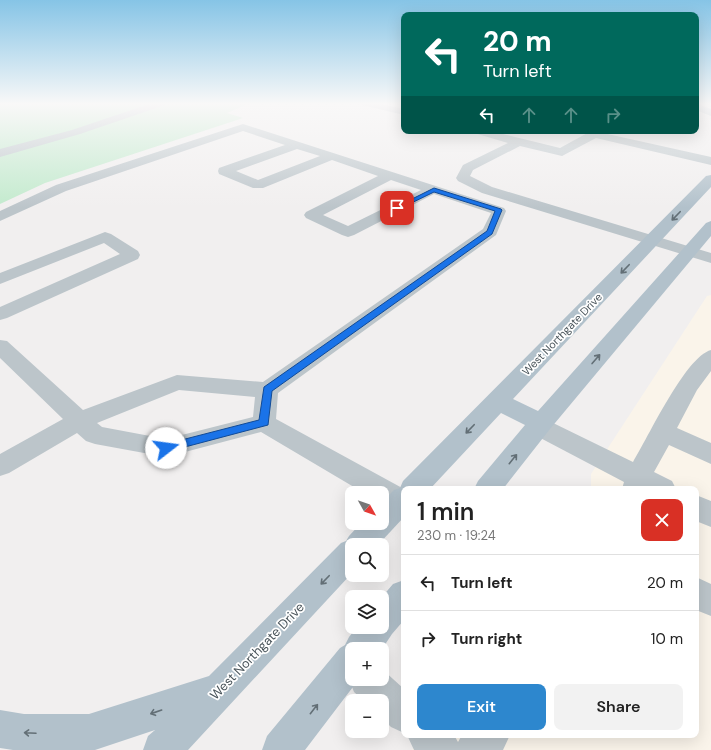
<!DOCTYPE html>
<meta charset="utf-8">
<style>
:root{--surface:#fff;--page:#f2f2f2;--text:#222;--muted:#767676;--line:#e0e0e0;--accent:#2d87ce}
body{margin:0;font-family:"DM Sans",sans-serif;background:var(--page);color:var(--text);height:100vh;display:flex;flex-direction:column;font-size:15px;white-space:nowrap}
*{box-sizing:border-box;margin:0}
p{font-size:13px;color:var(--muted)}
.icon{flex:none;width:22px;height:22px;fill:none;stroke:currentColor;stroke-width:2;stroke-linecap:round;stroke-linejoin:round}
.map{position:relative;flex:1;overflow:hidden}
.details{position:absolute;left:401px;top:486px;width:298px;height:252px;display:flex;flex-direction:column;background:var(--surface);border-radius:8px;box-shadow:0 4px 16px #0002}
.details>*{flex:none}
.banner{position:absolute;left:401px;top:12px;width:298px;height:122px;border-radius:8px;box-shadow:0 4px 16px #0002;background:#00695c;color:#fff;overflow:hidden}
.needle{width:26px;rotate:130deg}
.buttons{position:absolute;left:345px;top:486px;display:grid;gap:8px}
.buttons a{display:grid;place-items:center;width:44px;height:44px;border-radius:8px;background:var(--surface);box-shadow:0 4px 16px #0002;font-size:20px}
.pin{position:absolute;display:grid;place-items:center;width:34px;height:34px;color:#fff;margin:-17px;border-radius:8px;box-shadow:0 2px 6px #0006}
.me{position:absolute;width:44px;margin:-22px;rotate:75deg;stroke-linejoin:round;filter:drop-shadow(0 0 3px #0008)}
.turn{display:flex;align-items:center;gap:14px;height:84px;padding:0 16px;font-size:18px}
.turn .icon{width:52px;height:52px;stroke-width:2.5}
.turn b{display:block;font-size:28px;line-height:34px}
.lanes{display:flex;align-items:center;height:38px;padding:0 16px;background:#0003;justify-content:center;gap:20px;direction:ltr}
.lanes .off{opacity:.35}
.round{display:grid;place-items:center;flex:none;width:42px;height:42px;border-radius:8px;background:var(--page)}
.summary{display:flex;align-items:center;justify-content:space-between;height:68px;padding:0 16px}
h1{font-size:24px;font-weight:600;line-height:30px}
.button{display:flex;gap:8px;margin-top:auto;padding:8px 16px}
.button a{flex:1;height:46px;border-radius:8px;background:var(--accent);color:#fff;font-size:16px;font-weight:600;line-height:46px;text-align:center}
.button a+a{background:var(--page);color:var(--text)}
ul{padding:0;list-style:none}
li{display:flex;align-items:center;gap:12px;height:56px;padding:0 16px;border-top:1px solid var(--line)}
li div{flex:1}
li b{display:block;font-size:15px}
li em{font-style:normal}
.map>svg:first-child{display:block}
</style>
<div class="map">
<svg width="711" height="750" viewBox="0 0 711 750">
<rect width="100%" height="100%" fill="#f1efef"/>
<path fill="#faf4ea" d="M 711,295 L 711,750 L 412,750 L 423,735 L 696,735 L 696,489 L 591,489 L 591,474 L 707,296 Z"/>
<path fill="#c2eacd" d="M 0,103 L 250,103 L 227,113 L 243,118 L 45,183 L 0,204 Z"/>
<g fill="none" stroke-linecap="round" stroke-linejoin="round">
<g fill="#bcc5ca" fill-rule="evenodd">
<path d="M 152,103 L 166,103 L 165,105 L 80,134 L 0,157 L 0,149 L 72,130 Z"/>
<path d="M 361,103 L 378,103 L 404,109 L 404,115 L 362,105 Z"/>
<path d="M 243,124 L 504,208 L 506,211 L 496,235 L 278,393 L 276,419 L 404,489 L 404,511 C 397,513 388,507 382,504 L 382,493 L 364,493 L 261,432 L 166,457 L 95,444 L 86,441 L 77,433 L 9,473 L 0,476 L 0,454 L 63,419 L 0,358 L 0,340 L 7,341 L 83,410 L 177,375 L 263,382 L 483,229 L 491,213 L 434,194 L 354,235 L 348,237 L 342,235 L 306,218 L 304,215 L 306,212 L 378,176 L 332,160 L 263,188 L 253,188 L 219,174 L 218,171 L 219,168 L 285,145 L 243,131 L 66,191 L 0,221 L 0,211 L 56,185 ZM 297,149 L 320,156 L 258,180 L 236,171 ZM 391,180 L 421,190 L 348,226 L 323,215 ZM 179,390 L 255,397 L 253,417 L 166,439 L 102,427 L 97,423 Z"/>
<path d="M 472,131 L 491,131 L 560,148 L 591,131 L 604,131 L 603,133 L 711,157 L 711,165 L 596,138 L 562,156 L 520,146 L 473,170 L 470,176 L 492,187 L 711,253 L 711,263 L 482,193 L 458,181 L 456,178 L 463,165 L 508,143 L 474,133 Z"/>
<path d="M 105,232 L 111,234 L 138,251 L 140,255 L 138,259 L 7,318 L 0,320 L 0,307 L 120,254 L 104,243 L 0,284 L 0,273 Z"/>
<path d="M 711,350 L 711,371 L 697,390 L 677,428 L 711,443 L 711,464 L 669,445 L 654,472 L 672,481 L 676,489 L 622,489 L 624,482 L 529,432 L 526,426 L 529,420 L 538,417 L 547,420 L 633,462 C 648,438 685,357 711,350 Z"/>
<path d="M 696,495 L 711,501 L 711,527 L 696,521 Z"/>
<path d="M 696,577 L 711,584 L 711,616 L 696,610 Z"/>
<path d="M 382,669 L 404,689 L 404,733 L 391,727 L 382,718 L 382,701 L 364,701 L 354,692 L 349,679 L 352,672 L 352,679 L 382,679 Z"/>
<path d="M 407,735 L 454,735 L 458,742 L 462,735 L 510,735 L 503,750 L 414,750 Z"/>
</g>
<g fill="#b2c1cb" fill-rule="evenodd">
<path d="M 696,103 L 711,109 L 711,116 L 696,110 Z"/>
<path d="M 711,175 L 711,187 L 513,399 L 538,411 L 706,223 L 711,221 L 711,236 L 550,429 L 503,489 L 474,489 L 478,481 L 525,425 L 501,413 L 430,489 L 404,489 L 404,517 L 378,545 L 352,545 L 352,573 L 188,750 L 143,750 L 148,736 L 155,730 L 95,750 L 13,750 L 0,748 L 0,710 L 24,714 L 89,714 L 209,676 L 341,543 L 346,541 L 349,536 L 361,523 L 382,523 L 382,502 L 394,490 L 400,488 L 403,481 L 706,176 Z"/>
<path d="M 404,580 L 404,620 L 392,634 L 382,649 L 352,649 L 352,679 L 359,679 L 305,750 L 262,750 L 267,736 L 340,648 L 345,645 L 349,637 L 357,627 L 382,627 L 382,597 L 393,584 Z"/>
</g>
</g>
<defs><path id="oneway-shaft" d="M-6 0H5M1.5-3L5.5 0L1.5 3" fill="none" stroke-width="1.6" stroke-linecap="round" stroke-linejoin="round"/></defs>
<g stroke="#636f76">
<use href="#oneway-shaft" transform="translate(676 216) rotate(134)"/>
<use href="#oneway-shaft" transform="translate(625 269) rotate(134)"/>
<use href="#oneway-shaft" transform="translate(596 359) rotate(-49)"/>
<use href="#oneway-shaft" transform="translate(470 429) rotate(134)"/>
<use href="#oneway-shaft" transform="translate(513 459) rotate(-51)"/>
<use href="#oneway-shaft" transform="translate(325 580) rotate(134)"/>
<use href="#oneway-shaft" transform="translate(314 709) rotate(-52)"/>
<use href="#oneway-shaft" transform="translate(156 712) rotate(161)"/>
<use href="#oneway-shaft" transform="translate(30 733) rotate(-177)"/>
</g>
<linearGradient id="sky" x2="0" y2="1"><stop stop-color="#86c4e6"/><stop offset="0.5" stop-color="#f9f8f8"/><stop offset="1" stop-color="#f9f8f8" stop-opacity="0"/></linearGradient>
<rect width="711" height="208" fill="url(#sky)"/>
<path fill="#1a73e8" stroke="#114b97" d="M 434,188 L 501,209 L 502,210 L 492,234 L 272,391 L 268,425 L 166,452 L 162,451 L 160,448 L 162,445 L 259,420 L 264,387 L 487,231 L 495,211 L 434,192 L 399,209 L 394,208 Z"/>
<g text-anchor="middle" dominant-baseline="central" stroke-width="3.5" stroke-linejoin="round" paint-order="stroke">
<g font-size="11" fill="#49545a" stroke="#fff">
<text transform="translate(562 334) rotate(-46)">West Northgate Drive</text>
</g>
<g font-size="13" fill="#49545a" stroke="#fff">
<text transform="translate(257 651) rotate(-46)">West Northgate Drive</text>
</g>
</g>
</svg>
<div class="buttons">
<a><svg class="needle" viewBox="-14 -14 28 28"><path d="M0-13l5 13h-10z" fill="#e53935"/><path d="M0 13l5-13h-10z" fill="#767676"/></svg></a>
<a><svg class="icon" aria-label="search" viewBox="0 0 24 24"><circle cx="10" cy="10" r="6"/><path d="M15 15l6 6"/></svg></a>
<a><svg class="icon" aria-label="layers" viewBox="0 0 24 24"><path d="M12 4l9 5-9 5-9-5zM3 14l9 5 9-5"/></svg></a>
<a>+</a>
<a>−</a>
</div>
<div class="pin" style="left:397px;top:208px;background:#d93025"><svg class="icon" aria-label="arrive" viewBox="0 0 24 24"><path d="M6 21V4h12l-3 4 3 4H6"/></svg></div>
<svg class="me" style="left:166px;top:448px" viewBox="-20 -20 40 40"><circle r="19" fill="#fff"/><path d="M0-13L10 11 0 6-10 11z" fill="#1a73e8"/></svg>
<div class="banner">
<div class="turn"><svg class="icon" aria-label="left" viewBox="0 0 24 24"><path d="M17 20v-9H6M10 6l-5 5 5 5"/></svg><div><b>20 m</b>Turn left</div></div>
<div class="lanes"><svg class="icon" aria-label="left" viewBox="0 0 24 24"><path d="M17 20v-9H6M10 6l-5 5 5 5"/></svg><svg class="icon off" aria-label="ahead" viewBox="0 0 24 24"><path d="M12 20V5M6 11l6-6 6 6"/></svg><svg class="icon off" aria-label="ahead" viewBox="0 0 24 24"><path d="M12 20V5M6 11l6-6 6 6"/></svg><svg class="icon off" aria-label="right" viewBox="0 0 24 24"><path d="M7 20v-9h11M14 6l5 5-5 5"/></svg></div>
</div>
<section class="details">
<div class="summary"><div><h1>1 min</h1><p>230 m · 19:24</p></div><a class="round" style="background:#d93025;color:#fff"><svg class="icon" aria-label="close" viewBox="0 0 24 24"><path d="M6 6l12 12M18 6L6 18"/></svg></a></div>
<ul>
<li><svg class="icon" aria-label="left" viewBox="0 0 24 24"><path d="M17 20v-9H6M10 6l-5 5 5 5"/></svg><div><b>Turn left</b></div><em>20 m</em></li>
<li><svg class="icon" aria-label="right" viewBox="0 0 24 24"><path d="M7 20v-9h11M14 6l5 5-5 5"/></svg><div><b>Turn right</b></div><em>10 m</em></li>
</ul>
<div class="button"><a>Exit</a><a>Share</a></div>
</section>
</div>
